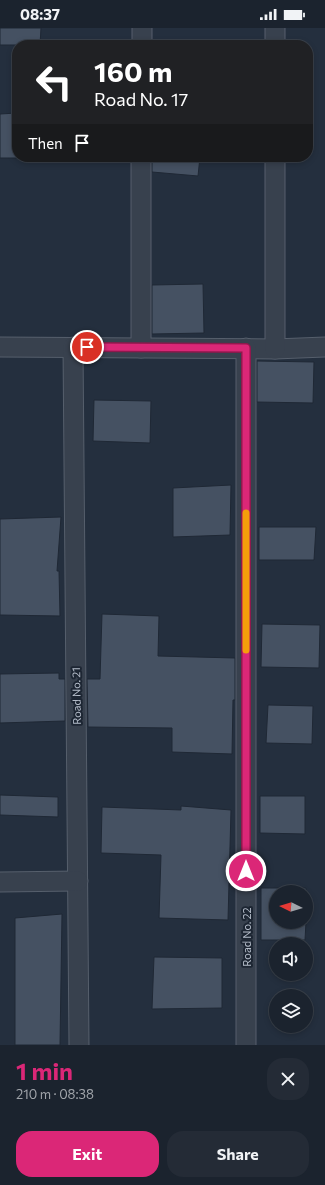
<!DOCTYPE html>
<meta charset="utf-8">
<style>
:root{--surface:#1b232e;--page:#242b36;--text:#f1f3f6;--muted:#a0a4aa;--line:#39404a;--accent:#db2777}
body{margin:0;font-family:Commissioner,sans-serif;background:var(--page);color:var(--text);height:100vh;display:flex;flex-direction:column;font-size:15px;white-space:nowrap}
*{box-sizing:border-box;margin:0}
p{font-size:13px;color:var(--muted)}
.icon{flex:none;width:22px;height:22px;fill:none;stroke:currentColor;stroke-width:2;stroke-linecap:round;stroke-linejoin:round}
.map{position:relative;height:1017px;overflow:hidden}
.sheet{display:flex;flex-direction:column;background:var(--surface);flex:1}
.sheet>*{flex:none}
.banner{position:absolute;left:12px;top:12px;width:301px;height:122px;border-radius:16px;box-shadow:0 2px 6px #0003,0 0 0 1px var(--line);background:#202124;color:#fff;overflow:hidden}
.needle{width:26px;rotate:275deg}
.fabs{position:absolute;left:269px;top:857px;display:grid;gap:8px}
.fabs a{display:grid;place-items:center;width:44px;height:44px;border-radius:50%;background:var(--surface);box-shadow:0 2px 6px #0003,0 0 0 1px var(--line);font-size:20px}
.pin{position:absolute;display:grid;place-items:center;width:34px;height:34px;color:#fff;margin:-17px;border:2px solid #fff;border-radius:50%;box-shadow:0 1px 4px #0007}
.me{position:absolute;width:44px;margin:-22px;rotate:0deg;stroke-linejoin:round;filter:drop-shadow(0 0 3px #0008)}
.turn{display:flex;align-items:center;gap:14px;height:84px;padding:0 16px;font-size:18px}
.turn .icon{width:52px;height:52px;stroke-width:2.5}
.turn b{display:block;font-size:28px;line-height:34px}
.then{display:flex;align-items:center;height:38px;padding:0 16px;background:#0003;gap:8px;font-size:15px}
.round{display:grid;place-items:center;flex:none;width:42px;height:42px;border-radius:16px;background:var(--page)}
.headline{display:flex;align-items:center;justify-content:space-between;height:68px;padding:0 16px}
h1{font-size:24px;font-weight:700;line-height:30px;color:var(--accent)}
.primary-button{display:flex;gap:8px;margin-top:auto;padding:8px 16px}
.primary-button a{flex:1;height:46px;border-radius:16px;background:var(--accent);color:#fff;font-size:16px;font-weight:700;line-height:46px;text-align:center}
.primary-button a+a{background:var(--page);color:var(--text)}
.status{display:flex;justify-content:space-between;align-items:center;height:28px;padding:0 20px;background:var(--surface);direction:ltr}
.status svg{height:11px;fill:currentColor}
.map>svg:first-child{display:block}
</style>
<div class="status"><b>08:37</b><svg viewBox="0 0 49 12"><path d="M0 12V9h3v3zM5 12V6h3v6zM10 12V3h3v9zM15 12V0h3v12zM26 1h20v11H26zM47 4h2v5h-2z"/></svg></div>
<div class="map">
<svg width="325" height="1017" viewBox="0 0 325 1017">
<rect width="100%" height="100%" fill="#242f3e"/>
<g fill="#455162" stroke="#1f2835">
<path d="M 0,0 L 41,0 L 40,17 L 0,17 Z"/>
<path d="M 17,85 L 17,130 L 0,130 L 0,86 Z"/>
<path d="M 152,129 L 200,129 L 198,148 L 152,144 Z"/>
<path d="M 203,256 L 204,305 L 152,306 L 152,257 Z"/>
<path d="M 257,333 L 314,334 L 313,375 L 257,374 Z"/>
<path d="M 94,372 L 151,373 L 150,415 L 93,413 Z"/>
<path d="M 231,457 L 230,507 L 173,509 L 173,460 Z"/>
<path d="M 61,489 L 57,543 L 59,543 L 60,588 L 0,587 L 0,491 Z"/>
<path d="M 259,499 L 316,499 L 314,532 L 259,532 Z"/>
<path d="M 102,586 L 159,588 L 158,628 L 235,630 L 235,672 L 233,672 L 232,726 L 172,724 L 172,700 L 88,699 L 87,651 L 100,651 Z"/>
<path d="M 262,596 L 320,597 L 319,640 L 261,639 Z"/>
<path d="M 59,645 L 59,651 L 65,651 L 65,693 L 0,695 L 0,646 Z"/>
<path d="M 268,677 L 313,678 L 312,716 L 266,715 Z"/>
<path d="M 0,767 L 58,769 L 58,789 L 0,787 Z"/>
<path d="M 260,768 L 305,768 L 305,806 L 260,805 Z"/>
<path d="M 181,778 L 231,782 L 228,892 L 159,890 L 161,827 L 101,825 L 102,779 L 181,782 Z"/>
<path d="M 261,860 L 306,860 L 306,864 L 276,864 L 276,894 L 306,894 L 305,912 L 261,912 Z"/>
<path d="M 62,886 L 60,1017 L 15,1017 L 15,890 Z"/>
<path d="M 154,929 L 222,930 L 222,980 L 152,981 Z"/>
</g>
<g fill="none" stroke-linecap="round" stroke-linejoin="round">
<defs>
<g id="minor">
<path d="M 142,17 L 142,0"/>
<path d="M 275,17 L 275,0"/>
<path d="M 0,319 L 275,321 L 325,319"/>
<path d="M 73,319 L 79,1017"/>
<path d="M 141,320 L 141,129"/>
<path d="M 246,320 L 246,1017"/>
<path d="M 275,321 L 275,129"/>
<path d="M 0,854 L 78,853"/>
</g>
</defs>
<use href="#minor" stroke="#565f6c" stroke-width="21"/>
<use href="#minor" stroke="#38414e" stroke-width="19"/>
</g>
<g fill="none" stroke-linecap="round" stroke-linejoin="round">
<defs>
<path id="route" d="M 87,319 L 246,320 L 246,843"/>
</defs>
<use href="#route" stroke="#8e194d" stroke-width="10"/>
<use href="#route" stroke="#db2777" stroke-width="7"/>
<path stroke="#f59e0b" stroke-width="7" d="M 246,485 L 246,622"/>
</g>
<g text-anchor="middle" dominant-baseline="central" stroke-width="4" stroke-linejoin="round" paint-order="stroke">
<g font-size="11" fill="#b4bcc9" stroke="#1d2633">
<text transform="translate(76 668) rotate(-91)">Road No. 21</text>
<text transform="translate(246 909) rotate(-90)">Road No. 22</text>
</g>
</g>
</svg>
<div class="fabs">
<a><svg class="needle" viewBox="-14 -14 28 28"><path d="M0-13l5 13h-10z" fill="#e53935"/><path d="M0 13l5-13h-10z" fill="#a0a4aa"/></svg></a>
<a><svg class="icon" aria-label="sound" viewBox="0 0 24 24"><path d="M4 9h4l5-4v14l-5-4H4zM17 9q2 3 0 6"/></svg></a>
<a><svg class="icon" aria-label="layers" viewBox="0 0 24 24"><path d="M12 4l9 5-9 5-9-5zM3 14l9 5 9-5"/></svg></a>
</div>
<div class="pin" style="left:87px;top:319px;background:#d93025"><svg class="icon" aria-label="arrive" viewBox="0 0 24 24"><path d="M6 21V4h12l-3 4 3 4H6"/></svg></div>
<svg class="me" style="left:246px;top:843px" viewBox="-20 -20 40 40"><circle r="17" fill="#db2777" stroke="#fff" stroke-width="3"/><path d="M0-11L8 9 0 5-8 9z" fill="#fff"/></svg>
<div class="banner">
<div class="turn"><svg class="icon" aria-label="left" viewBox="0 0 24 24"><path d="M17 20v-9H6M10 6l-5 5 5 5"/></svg><div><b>160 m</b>Road No. 17</div></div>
<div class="then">Then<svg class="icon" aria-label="arrive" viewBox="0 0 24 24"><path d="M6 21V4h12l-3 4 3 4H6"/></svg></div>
</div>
</div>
<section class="sheet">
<div class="headline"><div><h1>1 min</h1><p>210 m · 08:38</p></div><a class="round"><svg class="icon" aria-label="close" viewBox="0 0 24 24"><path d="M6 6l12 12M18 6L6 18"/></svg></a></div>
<div class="primary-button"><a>Exit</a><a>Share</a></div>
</section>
